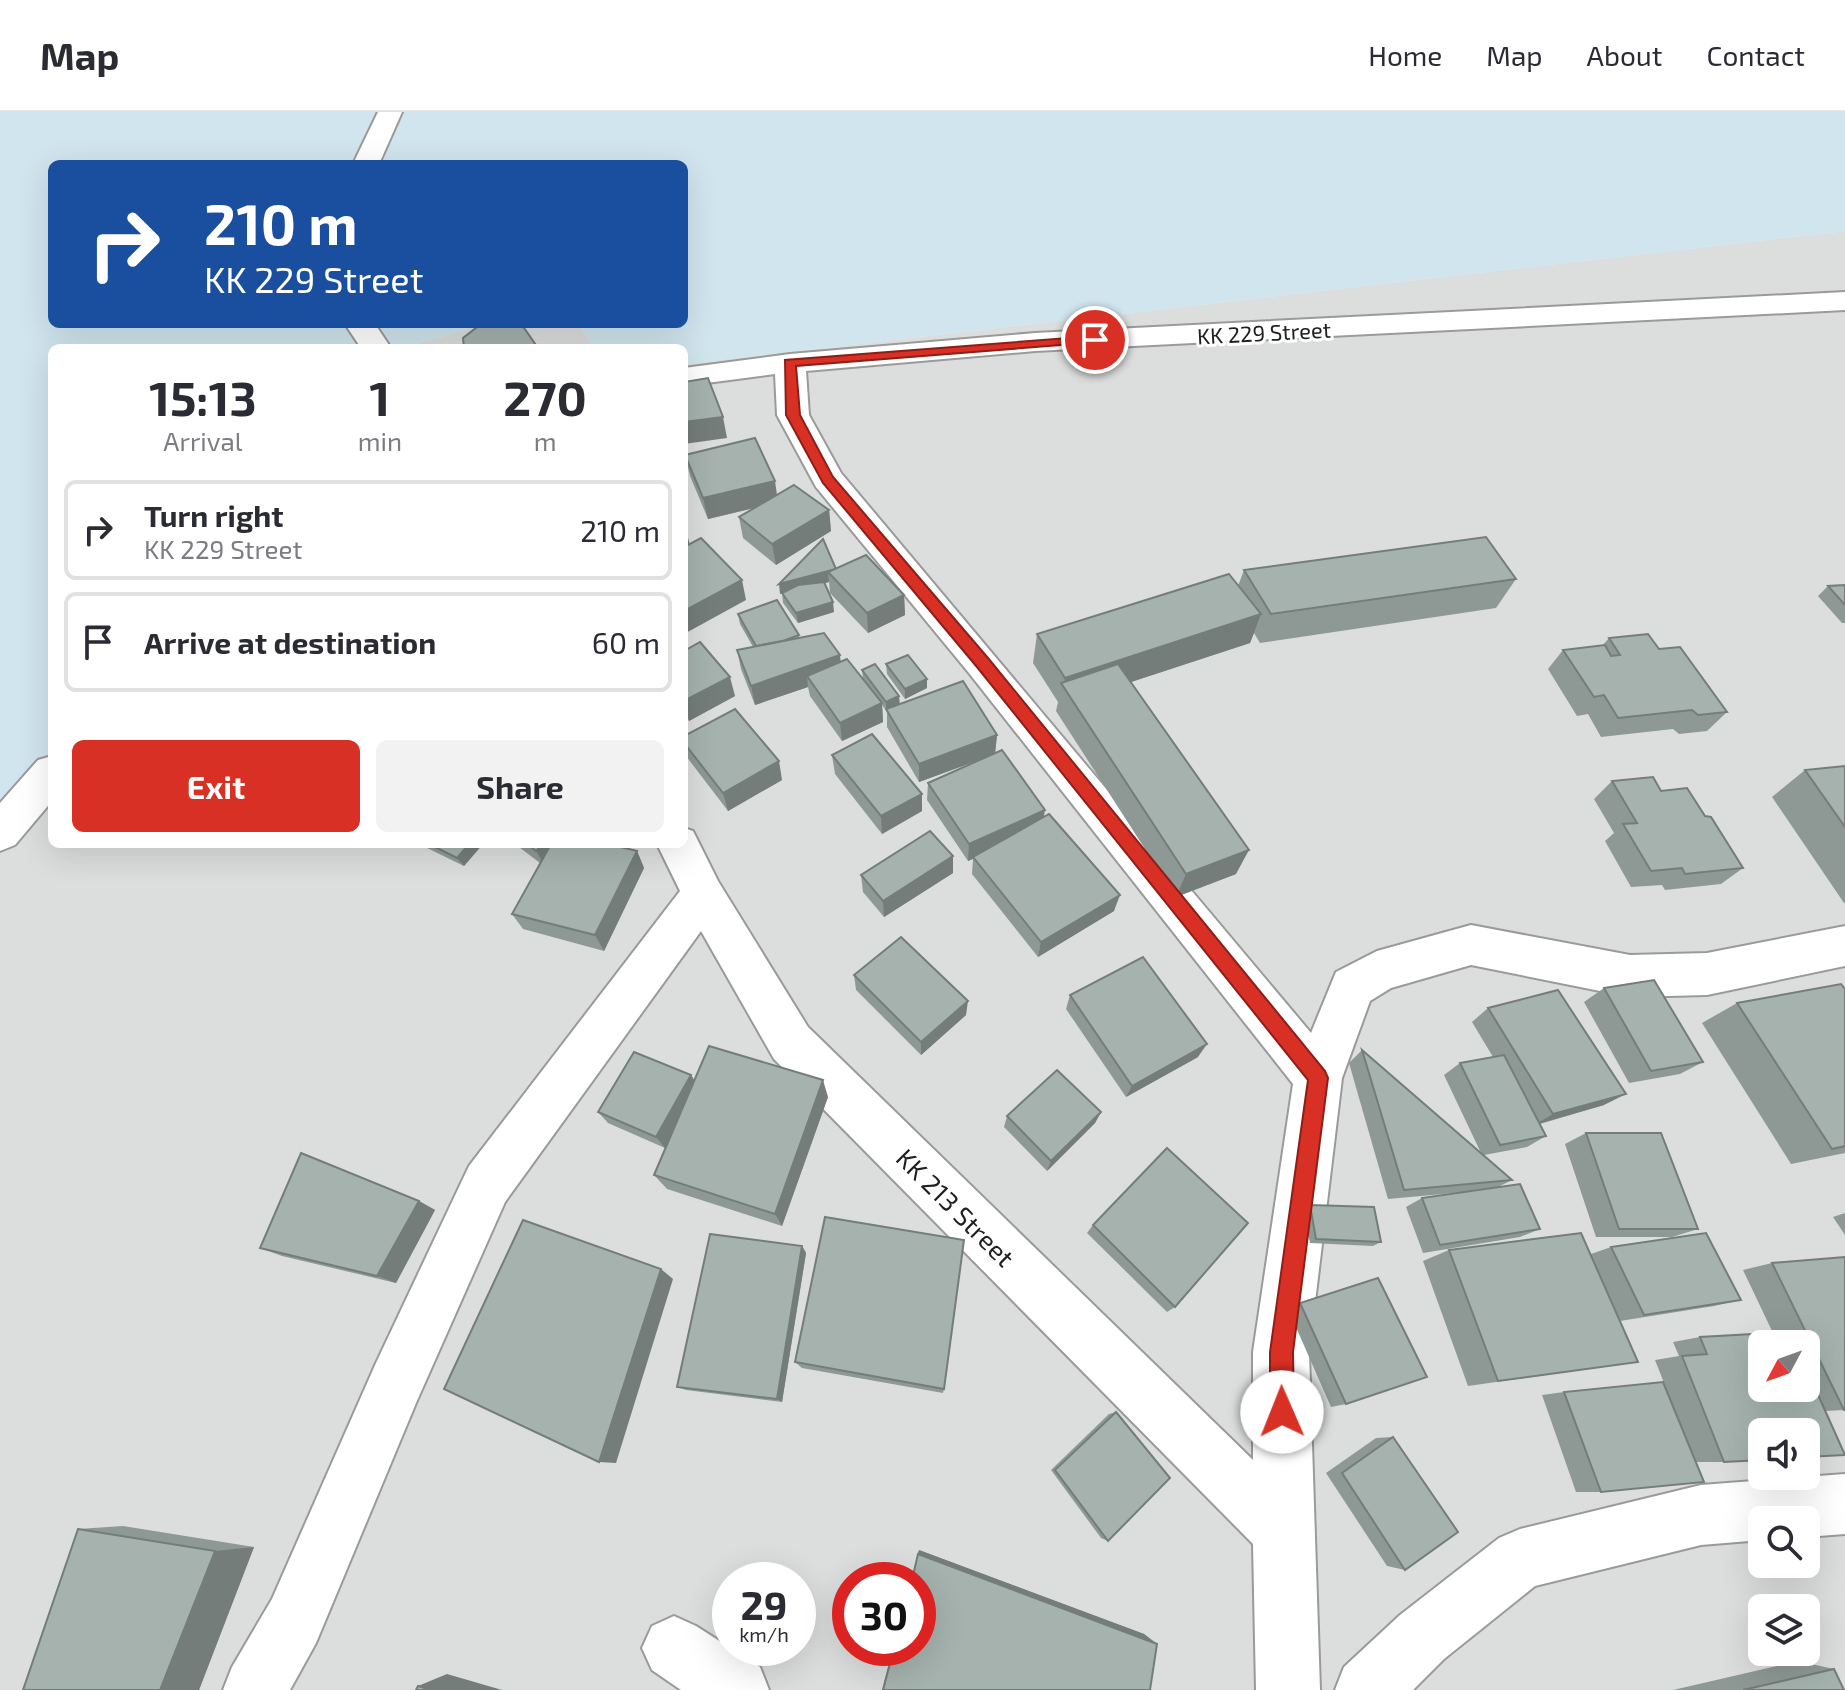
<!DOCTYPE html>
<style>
:root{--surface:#fff;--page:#f2f2f3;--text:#2b2b33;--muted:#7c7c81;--line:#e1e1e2;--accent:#d93025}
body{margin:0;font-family:"Exo 2",sans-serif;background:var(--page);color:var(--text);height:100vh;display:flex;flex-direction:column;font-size:30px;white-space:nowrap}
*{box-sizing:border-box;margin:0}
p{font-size:26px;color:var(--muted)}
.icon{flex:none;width:44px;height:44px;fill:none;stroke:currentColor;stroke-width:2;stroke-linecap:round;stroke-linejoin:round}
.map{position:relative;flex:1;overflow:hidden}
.sheet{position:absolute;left:48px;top:232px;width:640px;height:504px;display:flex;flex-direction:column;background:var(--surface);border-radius:12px;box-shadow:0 8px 32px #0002}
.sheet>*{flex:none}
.banner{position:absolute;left:48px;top:48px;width:640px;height:168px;border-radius:12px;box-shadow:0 8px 32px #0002;background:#1a4fa0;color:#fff;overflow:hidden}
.needle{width:52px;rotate:229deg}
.buttons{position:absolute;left:1748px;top:1218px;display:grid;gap:16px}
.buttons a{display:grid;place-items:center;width:72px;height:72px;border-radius:12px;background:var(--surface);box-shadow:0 8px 32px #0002;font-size:40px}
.speed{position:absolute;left:712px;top:1450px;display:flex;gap:16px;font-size:40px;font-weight:700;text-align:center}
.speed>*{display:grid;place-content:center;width:104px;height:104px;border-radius:50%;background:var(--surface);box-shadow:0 8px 32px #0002;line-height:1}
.speed small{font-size:20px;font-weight:400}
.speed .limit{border:12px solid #d22;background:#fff;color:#111}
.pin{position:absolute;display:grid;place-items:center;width:68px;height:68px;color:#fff;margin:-34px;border:4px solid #fff;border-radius:50%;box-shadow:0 2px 8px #0007}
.me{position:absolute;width:88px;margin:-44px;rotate:359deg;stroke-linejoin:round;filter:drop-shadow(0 0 6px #0008)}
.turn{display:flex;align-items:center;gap:28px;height:168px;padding:0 24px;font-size:36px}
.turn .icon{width:104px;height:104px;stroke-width:2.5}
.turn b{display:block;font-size:56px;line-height:68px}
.eta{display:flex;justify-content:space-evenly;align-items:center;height:136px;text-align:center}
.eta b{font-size:48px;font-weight:700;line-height:56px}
.primary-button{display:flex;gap:16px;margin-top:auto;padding:16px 24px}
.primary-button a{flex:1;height:92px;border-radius:12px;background:var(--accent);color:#fff;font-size:32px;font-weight:700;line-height:92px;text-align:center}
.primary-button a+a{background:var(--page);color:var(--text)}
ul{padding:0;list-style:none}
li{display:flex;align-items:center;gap:24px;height:100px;margin:0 16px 12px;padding:0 8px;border:4px solid var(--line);border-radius:12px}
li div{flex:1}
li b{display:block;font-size:30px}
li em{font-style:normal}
header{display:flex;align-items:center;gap:48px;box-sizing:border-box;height:112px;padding:0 40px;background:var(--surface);border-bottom:2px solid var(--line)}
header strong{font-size:38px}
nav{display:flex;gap:44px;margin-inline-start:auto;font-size:28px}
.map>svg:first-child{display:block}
</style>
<header>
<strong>Map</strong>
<nav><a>Home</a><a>Map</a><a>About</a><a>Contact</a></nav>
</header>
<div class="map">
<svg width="1845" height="1578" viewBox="0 0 1845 1578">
<rect width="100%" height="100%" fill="#e6f0ef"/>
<g fill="#dcdedd" fill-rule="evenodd">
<path d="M 1845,119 L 1845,1578 L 0,1578 L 0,690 L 52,638 L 52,732 L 684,732 L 684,252 ZM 1762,1232 L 1806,1232 L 1806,1276 L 1762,1276 ZM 1762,1320 L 1806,1320 L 1806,1364 L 1762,1364 ZM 1762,1408 L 1806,1408 L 1806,1452 L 1762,1452 ZM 730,1468 L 798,1468 L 798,1536 L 730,1536 ZM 850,1468 L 918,1468 L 918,1536 L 850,1536 ZM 1762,1496 L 1806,1496 L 1806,1540 L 1762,1540 Z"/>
<path d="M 486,212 L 579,212 L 595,236 L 401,236 Z"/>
</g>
<path fill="#d1e5ef" d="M 0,0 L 1845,0 L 1845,119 L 684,252 L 684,236 L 595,236 L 579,212 L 684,212 L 684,52 L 52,52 L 52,212 L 486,212 L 401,236 L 52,236 L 52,638 L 0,690 Z"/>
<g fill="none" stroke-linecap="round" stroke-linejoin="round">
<defs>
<g id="street">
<path d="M 378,0 L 402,0 L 379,52 L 353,52 Z"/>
<path d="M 1845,180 L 1845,198 L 1035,239 L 806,259 L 809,303 L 841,361 L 1311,921 L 1336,860 L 1377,839 L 1471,813 L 1630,843 L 1707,841 L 1845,814 L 1845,854 L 1707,883 L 1630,885 L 1471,853 L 1391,876 L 1370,889 L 1342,966 L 1309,1240 L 1320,1578 L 1256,1578 L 1253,1432 L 774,947 L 701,819 L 505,1090 L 416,1291 L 316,1531 L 290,1578 L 223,1578 L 232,1555 L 272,1487 L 376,1251 L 469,1054 L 680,779 L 657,732 L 684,732 L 684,716 L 693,719 L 718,769 L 808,915 L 1253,1348 L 1253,1240 L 1293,972 L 969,561 L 816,375 L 777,303 L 775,262 L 684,274 L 684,256 L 790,242 L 1035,221 Z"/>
<path d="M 345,212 L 375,212 L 391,236 L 361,236 Z"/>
<path d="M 52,644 L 52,689 L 15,733 L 0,739 L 0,691 L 38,648 Z"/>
<path d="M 1845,1362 L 1845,1422 L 1806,1425 L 1806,1408 L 1762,1408 L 1762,1428 L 1701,1433 L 1535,1474 L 1444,1547 L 1413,1578 L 1335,1578 L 1344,1555 L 1400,1503 L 1499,1426 L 1520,1417 L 1701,1373 Z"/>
<path d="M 674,1504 L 696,1514 L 760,1555 L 769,1578 L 681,1578 L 652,1558 L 642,1536 L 652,1514 Z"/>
</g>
</defs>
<use href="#street" stroke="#9a9a9a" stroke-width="4"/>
<use href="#street" fill="#fff" fill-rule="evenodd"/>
</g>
<g fill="#8e9996" fill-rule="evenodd">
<path d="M 685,343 L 777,383 L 829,398 L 831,419 L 776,453 L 743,426 L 739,405 L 755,396 L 708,407 L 690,364 Z"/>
<path d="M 836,457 L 904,483 L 905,503 L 868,521 L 830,481 L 829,470 L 825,471 L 834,500 L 798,511 L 783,491 L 782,481 L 780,482 Z"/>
<path d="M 1244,458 L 1516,467 L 1496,496 L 1260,531 L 1254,521 L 1250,531 L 1131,570 L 1236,762 L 1176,785 L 1056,599 L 1058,590 L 1033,551 L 1037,522 L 1238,474 Z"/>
<path d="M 1845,473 L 1845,511 L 1842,511 L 1818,484 L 1828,474 Z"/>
<path d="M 738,502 L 799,523 L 799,526 L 841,549 L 863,567 L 862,558 L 899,592 L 997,623 L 995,641 L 1114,799 L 1038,845 L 972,762 L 973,747 L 968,749 L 927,688 L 928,671 L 985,646 L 919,670 L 887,615 L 887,599 L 882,593 L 883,610 L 842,629 L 810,584 L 808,575 L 755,593 L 741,557 L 737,538 L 753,535 L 740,512 Z"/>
<path d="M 1609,526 L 1727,600 L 1707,619 L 1679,622 L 1673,617 L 1601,625 L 1588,602 L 1577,604 L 1548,557 L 1563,538 L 1603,533 Z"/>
<path d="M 684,539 L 735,584 L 689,609 L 684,602 Z"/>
<path d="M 886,552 L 927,576 L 905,587 L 887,562 Z"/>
<path d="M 684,624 L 782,668 L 728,699 L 686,644 L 684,638 Z"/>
<path d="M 832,643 L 922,682 L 922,699 L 882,722 L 835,662 Z"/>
<path d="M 1845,654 L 1845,791 L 1844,791 L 1772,685 L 1805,658 Z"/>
<path d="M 1612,669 L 1661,679 L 1705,704 L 1743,756 L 1721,772 L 1665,778 L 1662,773 L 1631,775 L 1605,729 L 1614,721 L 1594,687 Z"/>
<path d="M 419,732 L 483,732 L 464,754 Z"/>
<path d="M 515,732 L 608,732 L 637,739 L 644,756 L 604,839 L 523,817 L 512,802 L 540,751 Z"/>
<path d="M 953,761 L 884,805 L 863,780 L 861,763 Z"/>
<path d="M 854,863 L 966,903 L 921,943 L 856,878 Z"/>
<path d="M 1604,876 L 1703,950 L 1680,962 L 1629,971 L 1584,890 Z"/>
<path d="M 1845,877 L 1845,1041 L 1791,1052 L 1702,911 L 1737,891 Z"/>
<path d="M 1070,883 L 1198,945 L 1126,985 L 1066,897 Z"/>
<path d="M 1488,896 L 1604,993 L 1540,1012 L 1546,1024 L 1527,1035 L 1484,1043 L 1512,1068 L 1498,1075 L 1540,1117 L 1520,1125 L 1423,1141 L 1406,1095 L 1422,1086 L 1465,1080 L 1388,1087 L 1349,951 L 1362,938 L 1481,1041 L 1444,963 L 1460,951 L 1493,945 L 1472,910 Z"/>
<path d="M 691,963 L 695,969 L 828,985 L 782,1114 L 667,1077 L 654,1063 L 670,1026 L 665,1036 L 608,1011 L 598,1000 Z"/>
<path d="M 1101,1000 L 1095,1011 L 1047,1059 L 1004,1015 L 1007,1004 Z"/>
<path d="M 1586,1021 L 1698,1117 L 1672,1125 L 1596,1125 L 1565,1032 Z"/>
<path d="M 419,1089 L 435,1098 L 396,1171 L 282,1144 L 260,1136 Z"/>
<path d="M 1310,1093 L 1381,1130 L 1373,1134 L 1310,1131 L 1304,1098 Z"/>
<path d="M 1845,1101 L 1845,1123 L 1833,1105 Z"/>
<path d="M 1093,1113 L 1175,1195 L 1167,1200 L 1087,1121 Z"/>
<path d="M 802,1134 L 806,1141 L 782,1290 L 686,1278 L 677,1275 Z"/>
<path d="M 1611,1135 L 1741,1188 L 1714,1194 L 1620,1209 L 1638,1250 L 1468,1274 L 1423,1149 L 1449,1138 L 1591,1142 Z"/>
<path d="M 1772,1151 L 1844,1298 L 1825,1299 L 1724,1350 L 1696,1350 L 1601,1380 L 1576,1380 L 1542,1283 L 1564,1280 L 1677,1304 L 1655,1248 L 1679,1244 L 1673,1230 L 1700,1225 L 1773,1221 L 1743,1158 ZM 1762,1232 L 1806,1232 L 1806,1276 Z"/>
<path d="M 1300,1191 L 1346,1292 L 1331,1295 L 1288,1197 Z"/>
<path d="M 795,1250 L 944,1277 L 943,1281 L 802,1256 Z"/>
<path d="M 1116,1300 L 1108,1429 L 1101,1426 L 1051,1358 L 1109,1302 Z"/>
<path d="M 1393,1325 L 1405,1458 L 1387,1454 L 1326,1361 L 1376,1326 Z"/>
<path d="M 123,1414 L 254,1435 L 199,1578 L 78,1417 Z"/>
<path d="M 919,1438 L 1144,1522 L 1157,1532 L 1150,1578 L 882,1578 L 893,1536 L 918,1536 L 918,1468 L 911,1468 Z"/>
<path d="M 1798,1549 L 1834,1557 L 1844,1578 L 1673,1578 Z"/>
</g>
<g fill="#747d7a">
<path d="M 723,305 L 727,326 L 684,332 L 684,310 Z"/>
<path d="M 775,369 L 778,390 L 708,407 L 703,386 Z"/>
<path d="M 829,398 L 831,419 L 776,453 L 772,432 Z"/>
<path d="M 687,422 L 690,433 L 684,435 L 684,424 Z"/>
<path d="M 836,457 L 828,460 L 829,470 L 780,482 L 779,472 Z"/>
<path d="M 742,468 L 746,488 L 684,522 L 684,499 Z"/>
<path d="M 904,483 L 905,503 L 868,521 L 867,501 Z"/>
<path d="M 833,490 L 834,500 L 798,511 L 796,501 Z"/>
<path d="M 1261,502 L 1250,531 L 1073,589 L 1063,575 L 1065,566 Z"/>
<path d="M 840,543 L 842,563 L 807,564 L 808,575 L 755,593 L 751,574 Z"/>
<path d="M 730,565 L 735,584 L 689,609 L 684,589 Z"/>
<path d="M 927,567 L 927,576 L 905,587 L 905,577 Z"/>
<path d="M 899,584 L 900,593 L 886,597 L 886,599 L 886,590 Z"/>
<path d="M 882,591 L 883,610 L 842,629 L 840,611 Z"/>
<path d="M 997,623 L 995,642 L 919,670 L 919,652 Z"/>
<path d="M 779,649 L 782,668 L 728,699 L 723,681 Z"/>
<path d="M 922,682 L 922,699 L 882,722 L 881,704 Z"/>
<path d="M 1045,698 L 1042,715 L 968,749 L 969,732 Z"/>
<path d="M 469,732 L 483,732 L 464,754 L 457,746 Z"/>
<path d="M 543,732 L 572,732 L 546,755 L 536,739 Z"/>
<path d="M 1249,738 L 1236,762 L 1176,785 L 1186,762 Z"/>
<path d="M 637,739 L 644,756 L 604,839 L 595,823 Z"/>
<path d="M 953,744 L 953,761 L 884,805 L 883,789 Z"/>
<path d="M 1120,783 L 1114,799 L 1038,845 L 1041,830 Z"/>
<path d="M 968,889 L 966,903 L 921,943 L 921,930 Z"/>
<path d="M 1207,932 L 1198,945 L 1126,985 L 1132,974 Z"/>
<path d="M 691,963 L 698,975 L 665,1036 L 656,1025 Z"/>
<path d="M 823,968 L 828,985 L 782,1114 L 775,1102 Z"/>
<path d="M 1626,982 L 1604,993 L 1534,1013 L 1553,1002 Z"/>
<path d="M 1101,1000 L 1095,1011 L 1047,1059 L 1051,1049 Z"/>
<path d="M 419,1089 L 435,1098 L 396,1171 L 377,1164 Z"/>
<path d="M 802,1134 L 806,1141 L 782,1290 L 777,1287 Z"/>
<path d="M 661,1157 L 673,1167 L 616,1351 L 599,1350 Z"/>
<path d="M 254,1435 L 199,1578 L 160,1578 L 215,1439 Z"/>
<path d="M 919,1438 L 1144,1522 L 1157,1532 L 918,1442 Z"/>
<path d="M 447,1562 L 502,1578 L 431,1578 L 418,1574 Z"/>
</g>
<g fill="#a5b2ae" stroke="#747d7a" stroke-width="2">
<path d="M 481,212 L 522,213 L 538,236 L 464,236 L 463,226 Z"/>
<path d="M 708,266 L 723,305 L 684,310 L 684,270 Z"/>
<path d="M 755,326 L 775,369 L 703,386 L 685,343 Z"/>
<path d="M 794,373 L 829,398 L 772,432 L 739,405 Z"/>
<path d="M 1486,425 L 1516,467 L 1271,502 L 1244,458 Z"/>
<path d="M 701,426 L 742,468 L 684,499 L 684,435 Z"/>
<path d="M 823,427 L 836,457 L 779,472 Z"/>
<path d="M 866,443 L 904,483 L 867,501 L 828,460 Z"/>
<path d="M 1229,462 L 1261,502 L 1065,566 L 1037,522 Z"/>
<path d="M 824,470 L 833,490 L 796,501 L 782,481 L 798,473 Z"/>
<path d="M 1845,473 L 1845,493 L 1828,474 Z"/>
<path d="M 777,488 L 799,523 L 783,529 L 756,534 L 738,502 Z"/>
<path d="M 824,521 L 840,543 L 751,574 L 737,538 Z"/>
<path d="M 1648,522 L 1659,537 L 1680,535 L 1727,600 L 1698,603 L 1692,598 L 1618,606 L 1604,583 L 1594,585 L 1563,538 L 1605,533 L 1611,544 L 1620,543 L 1609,526 Z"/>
<path d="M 700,530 L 730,565 L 684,589 L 684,539 Z"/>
<path d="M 908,543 L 927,567 L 905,577 L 886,552 Z"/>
<path d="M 847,547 L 882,591 L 840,611 L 807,564 Z"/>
<path d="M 875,552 L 899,584 L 886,590 L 862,558 Z"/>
<path d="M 1118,552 L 1249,738 L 1186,762 L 1061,571 Z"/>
<path d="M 963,569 L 997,623 L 919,652 L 886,597 Z"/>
<path d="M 735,597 L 779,649 L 723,681 L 684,631 L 684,624 Z"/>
<path d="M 872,622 L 922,682 L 881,704 L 832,643 Z"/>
<path d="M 1002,638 L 1045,698 L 969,732 L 928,671 Z"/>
<path d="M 1845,654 L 1845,715 L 1805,658 Z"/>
<path d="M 1653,665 L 1661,679 L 1687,676 L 1705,704 L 1711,705 L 1743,756 L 1685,762 L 1682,756 L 1651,759 L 1623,712 L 1637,711 L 1612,669 Z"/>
<path d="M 1049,702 L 1120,783 L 1041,830 L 973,745 Z"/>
<path d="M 930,719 L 953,744 L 883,789 L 861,763 Z"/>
<path d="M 429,732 L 469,732 L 457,746 Z"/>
<path d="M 527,732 L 543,732 L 536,739 Z"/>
<path d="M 551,732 L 608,732 L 637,739 L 595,823 L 512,802 Z"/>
<path d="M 901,825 L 968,889 L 921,930 L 854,863 Z"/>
<path d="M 1143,845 L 1207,932 L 1132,974 L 1070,883 Z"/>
<path d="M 1654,868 L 1703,950 L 1651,959 L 1604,876 Z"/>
<path d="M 1841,872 L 1845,877 L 1845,1034 L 1832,1037 L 1737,891 Z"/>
<path d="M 1558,878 L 1626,982 L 1553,1002 L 1488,896 Z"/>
<path d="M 709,934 L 823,968 L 775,1102 L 654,1063 Z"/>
<path d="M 1362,938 L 1512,1068 L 1404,1078 Z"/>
<path d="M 634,940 L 691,963 L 656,1025 L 598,1000 Z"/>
<path d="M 1504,943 L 1546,1024 L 1500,1033 L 1460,951 Z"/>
<path d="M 1057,958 L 1101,1000 L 1051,1049 L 1007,1004 Z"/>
<path d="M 1586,1021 L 1661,1021 L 1698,1117 L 1619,1117 Z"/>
<path d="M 1167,1036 L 1248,1111 L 1175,1195 L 1093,1113 Z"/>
<path d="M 301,1041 L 419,1089 L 377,1164 L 260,1136 Z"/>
<path d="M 1520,1072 L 1540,1117 L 1440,1133 L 1422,1086 Z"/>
<path d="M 1310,1093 L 1374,1095 L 1381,1130 L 1316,1127 Z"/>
<path d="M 825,1105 L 964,1128 L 944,1277 L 795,1250 Z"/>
<path d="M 523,1108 L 661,1157 L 599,1350 L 444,1277 Z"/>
<path d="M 1581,1121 L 1638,1250 L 1498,1269 L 1449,1138 Z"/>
<path d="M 1706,1121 L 1741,1188 L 1644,1203 L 1611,1135 Z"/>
<path d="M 710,1122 L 802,1134 L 777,1287 L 677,1275 Z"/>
<path d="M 1845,1145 L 1845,1298 L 1844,1298 L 1772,1151 Z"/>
<path d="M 1378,1166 L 1427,1265 L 1346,1292 L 1300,1191 Z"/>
<path d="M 1789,1220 L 1795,1232 L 1762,1232 L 1762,1276 L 1806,1276 L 1806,1256 L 1845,1343 L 1806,1345 L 1806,1320 L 1762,1320 L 1762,1348 L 1724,1350 L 1682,1244 L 1707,1242 L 1700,1225 Z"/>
<path d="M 1663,1270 L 1704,1370 L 1601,1380 L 1564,1280 Z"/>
<path d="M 1116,1300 L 1170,1366 L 1108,1429 L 1055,1358 Z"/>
<path d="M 1393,1325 L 1458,1420 L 1405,1458 L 1342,1361 Z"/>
<path d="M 78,1417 L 215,1439 L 160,1578 L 23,1578 Z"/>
<path d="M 918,1442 L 1157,1532 L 1150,1578 L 883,1578 L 894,1536 L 918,1536 L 918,1468 L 912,1468 Z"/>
<path d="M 1834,1557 L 1844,1578 L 1743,1578 Z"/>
<path d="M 418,1574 L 431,1578 L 416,1578 Z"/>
</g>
<path fill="#d93025" stroke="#8d1f18" stroke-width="2" d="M 1095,224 L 1099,225 L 1099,230 L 796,254 L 800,303 L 833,365 L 988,546 L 1325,959 L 1328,966 L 1293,1240 L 1294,1300 L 1291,1308 L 1282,1312 L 1274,1308 L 1270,1300 L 1270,1240 L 1308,968 L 977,555 L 823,371 L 786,303 L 785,248 Z"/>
<g text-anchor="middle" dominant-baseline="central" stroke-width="6" stroke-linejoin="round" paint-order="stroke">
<g font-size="22" fill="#202020" stroke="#fff">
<text transform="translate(1264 220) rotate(-3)">KK 229 Street</text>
</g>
<g font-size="26" fill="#202020" stroke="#fff">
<text transform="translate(956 1095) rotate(45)">KK 213 Street</text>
</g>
</g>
</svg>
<div class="buttons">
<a><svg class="needle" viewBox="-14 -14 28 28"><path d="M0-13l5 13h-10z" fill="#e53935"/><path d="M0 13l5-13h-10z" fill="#7c7c81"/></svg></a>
<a><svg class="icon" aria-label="sound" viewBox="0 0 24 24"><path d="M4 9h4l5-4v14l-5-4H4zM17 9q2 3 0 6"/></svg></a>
<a><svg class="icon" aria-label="search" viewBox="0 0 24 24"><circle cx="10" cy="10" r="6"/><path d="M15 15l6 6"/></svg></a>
<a><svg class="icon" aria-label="layers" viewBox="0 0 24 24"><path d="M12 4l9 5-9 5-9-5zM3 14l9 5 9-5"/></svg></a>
</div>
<div class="speed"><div>29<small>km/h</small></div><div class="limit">30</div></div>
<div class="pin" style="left:1095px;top:228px;background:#d93025"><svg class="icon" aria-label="arrive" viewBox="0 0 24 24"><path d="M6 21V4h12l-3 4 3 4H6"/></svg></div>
<svg class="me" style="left:1282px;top:1300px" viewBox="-20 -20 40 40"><circle r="19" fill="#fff"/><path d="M0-13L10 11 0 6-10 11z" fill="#d93025"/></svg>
<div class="banner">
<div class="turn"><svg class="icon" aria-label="right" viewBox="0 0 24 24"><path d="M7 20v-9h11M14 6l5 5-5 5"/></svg><div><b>210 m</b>KK 229 Street</div></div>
</div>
<section class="sheet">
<div class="eta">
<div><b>15:13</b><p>Arrival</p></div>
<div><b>1</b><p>min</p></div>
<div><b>270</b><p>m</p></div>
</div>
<ul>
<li><svg class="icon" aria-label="right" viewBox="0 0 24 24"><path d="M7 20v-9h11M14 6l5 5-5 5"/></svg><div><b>Turn right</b><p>KK 229 Street</p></div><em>210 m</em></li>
<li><svg class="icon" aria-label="arrive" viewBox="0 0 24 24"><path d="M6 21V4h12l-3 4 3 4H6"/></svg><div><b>Arrive at destination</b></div><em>60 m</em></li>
</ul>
<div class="primary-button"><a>Exit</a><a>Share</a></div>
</section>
</div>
